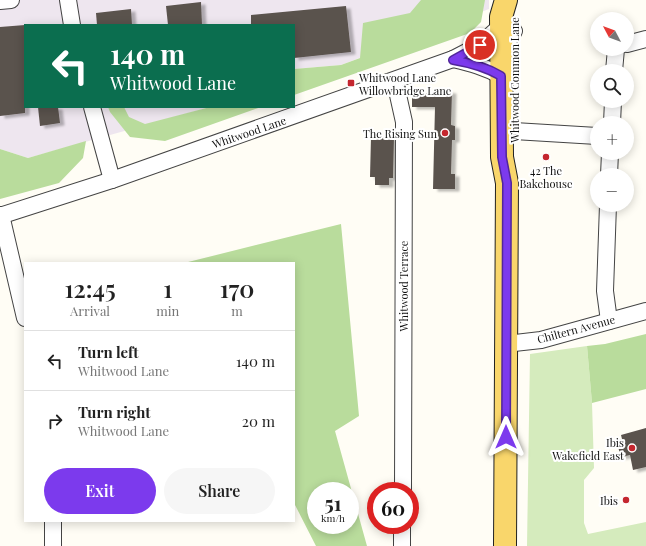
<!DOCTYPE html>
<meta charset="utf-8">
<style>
:root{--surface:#fff;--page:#f6f6f6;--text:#222;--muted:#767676;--line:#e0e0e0;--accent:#7c3aed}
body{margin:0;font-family:"Playfair Display",serif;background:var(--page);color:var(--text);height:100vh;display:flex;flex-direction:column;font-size:15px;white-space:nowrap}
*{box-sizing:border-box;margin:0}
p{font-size:13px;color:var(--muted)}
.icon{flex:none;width:22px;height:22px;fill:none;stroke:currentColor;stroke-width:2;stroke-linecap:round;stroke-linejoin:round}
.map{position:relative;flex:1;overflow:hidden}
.sheet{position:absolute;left:24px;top:262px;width:271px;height:260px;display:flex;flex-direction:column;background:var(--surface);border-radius:0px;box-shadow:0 2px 10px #0003}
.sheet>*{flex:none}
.banner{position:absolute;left:24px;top:24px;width:271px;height:84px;border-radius:0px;box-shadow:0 2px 10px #0003;background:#0b6e4f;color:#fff;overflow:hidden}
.needle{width:26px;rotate:311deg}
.tools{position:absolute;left:590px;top:12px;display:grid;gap:8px}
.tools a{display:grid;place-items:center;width:44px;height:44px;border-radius:50%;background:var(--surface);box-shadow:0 2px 10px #0003;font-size:20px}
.speed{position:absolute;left:307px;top:482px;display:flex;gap:8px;font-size:20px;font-weight:700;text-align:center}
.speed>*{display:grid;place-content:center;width:52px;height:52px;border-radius:50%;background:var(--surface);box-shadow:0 2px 10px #0003;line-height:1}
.speed small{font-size:10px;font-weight:400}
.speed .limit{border:6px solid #d22;background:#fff;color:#111}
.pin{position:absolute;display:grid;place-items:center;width:34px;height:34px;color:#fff;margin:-17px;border:2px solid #fff;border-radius:50%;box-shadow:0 1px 4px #0007}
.me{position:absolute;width:44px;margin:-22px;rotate:0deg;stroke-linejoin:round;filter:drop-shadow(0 0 3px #0008)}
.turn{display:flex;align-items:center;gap:14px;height:84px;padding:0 20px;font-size:18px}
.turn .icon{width:52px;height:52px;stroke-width:2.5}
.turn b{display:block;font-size:28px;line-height:34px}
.eta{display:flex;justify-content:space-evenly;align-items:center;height:68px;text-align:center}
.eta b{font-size:24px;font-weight:600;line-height:28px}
.action{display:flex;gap:8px;margin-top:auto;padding:8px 20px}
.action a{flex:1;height:46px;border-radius:24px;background:var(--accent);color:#fff;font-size:16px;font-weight:600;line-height:46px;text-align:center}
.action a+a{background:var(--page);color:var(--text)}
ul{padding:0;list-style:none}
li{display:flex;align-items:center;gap:12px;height:60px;padding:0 20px;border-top:1px solid var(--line)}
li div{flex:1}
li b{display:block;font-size:15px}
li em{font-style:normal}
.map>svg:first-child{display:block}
</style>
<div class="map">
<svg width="646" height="546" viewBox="0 0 646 546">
<defs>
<filter id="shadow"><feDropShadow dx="4.5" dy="2.5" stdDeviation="1" flood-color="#0004"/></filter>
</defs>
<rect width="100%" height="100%" fill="#fffdf5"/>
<path fill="#eee6ef" d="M 0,0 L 489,0 L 489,9 L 341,65 L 294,69 L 294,25 L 25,25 L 25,107 L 210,107 L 28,158 L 0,149 Z"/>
<path fill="#d5ebbd" d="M 587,346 L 592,403 L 594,468 L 584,480 L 584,523 L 588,534 L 646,522 L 646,546 L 527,546 L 530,354 Z"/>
<g fill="#b9dc9c" fill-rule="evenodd">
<path d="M 421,0 L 485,0 L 481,22 L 470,33 L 294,95 L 294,69 L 341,65 L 360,58 L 363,23 L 410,13 Z"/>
<path d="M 108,107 L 124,107 L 129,117 L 145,124 L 210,107 L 261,107 L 165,141 L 130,137 L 110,112 Z"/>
<path d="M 86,141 L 83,158 L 59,183 L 0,199 L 0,149 L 28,158 Z"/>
<path d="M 341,224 L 359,416 L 335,431 L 367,546 L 316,546 L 294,503 L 294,263 L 184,263 ZM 316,491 L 350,491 L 350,525 L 316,525 Z"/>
<path d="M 646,334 L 646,389 L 592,403 L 587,346 L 605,344 Z"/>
</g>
<g fill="#5a524d" filter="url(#shadow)">
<path d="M 201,2 L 202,25 L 168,25 L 166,6 Z"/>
<path d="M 346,6 L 351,52 L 294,58 L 294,25 L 251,25 L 251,15 Z"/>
<path d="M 131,9 L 132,25 L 97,25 L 96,13 Z"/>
<path d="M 25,25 L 25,113 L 0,116 L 0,27 Z"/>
<path d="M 434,90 L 452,91 L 451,125 L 455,126 L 455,140 L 452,140 L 451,174 L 455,174 L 455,189 L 433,189 L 435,107 L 412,107 L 412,93 L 434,93 Z"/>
<path d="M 38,107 L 58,107 L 60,123 L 40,126 Z"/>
<path d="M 371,137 L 394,137 L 393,178 L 389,178 L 389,185 L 375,185 L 375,177 L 370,177 Z"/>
<path d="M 646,428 L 646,467 L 633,470 L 630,455 L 621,457 L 616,440 L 622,439 L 621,435 Z"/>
</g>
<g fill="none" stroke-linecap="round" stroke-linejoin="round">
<defs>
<g id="minor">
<path d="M 68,0 L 72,25"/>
<path d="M 0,1 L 11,0"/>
<path d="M 627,44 L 646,39"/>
<path d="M 499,51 L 508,42 L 514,31"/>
<path d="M 453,59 C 470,63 486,67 501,76"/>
<path d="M 614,71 L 616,49"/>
<path d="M 393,82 L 398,95 L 404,122 L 403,491"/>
<path d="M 92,107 L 112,180"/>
<path d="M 612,123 L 613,101"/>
<path d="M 514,131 L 597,136"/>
<path d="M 609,175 L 610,153"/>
<path d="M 608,205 L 605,291 L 609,321"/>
<path d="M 1,215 L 25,318"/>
<path d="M 0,216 L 112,180 L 453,59 L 480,45 L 501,26"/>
<path d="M 506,344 L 541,340 L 646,311"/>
<path d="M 53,521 L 53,546"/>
<path d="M 402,546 L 402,525"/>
</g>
<path id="primary" d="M 505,546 L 507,183 L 502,157 L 501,17 L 506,0"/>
</defs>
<use href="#minor" stroke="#444" stroke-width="18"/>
<use href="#primary" stroke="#222" stroke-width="24"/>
<use href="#minor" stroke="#fff" stroke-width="16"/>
<use href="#primary" stroke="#f9d66b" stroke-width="22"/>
</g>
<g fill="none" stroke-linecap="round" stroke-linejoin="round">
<defs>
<path id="route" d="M 480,45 L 453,60 C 471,63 486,67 501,76 L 502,157 L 507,183 L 506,437"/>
</defs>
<use href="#route" stroke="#51269a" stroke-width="10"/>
<use href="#route" stroke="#7c3aed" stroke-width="7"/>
</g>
<g fill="#c4262e" stroke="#fff" stroke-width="1.5">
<rect x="347" y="79" width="8" height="8" rx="2"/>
<circle cx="445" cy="133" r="4"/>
<circle cx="546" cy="157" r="4"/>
<circle cx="632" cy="448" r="4"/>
<circle cx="626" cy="500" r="4"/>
</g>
<g text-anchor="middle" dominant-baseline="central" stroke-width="4" stroke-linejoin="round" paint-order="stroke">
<g font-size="11" fill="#111" stroke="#fff" text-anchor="end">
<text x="359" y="77" text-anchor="start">Whitwood Lane<tspan x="359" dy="13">Willowbridge Lane</tspan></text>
<text x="437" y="133">The Rising Sun</text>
<text x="546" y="170" text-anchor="middle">42 The<tspan x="546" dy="13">Bakehouse</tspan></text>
<text x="624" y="442">Ibis<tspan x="624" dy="13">Wakefield East</tspan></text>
<text x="618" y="500">Ibis</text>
</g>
<g font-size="11" fill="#111" stroke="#fff">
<text transform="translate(514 80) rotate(-90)">Whitwood Common Lane</text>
<text transform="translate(249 132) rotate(-19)">Whitwood Lane</text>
<text transform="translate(403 286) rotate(-90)">Whitwood Terrace</text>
<text transform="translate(576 329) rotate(-15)">Chiltern Avenue</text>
</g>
</g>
</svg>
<div class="tools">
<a><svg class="needle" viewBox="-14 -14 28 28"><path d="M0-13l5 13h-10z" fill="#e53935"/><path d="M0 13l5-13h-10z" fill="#767676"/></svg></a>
<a><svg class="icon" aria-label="search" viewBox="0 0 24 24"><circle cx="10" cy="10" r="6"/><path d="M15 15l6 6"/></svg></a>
<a>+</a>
<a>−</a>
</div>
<div class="speed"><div>51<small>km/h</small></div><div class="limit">60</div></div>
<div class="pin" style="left:480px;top:45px;background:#d93025"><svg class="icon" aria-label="arrive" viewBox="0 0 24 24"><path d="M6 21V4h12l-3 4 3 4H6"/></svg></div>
<svg class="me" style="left:506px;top:437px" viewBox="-20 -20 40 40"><path d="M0-17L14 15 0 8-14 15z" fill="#7c3aed" stroke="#fff" stroke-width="4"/></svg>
<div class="banner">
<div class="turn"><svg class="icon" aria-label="left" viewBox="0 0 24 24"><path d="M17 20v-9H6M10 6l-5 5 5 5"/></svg><div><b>140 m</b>Whitwood Lane</div></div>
</div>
<section class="sheet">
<div class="eta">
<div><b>12:45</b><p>Arrival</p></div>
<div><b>1</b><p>min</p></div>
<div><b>170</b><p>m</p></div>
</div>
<ul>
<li><svg class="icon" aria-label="left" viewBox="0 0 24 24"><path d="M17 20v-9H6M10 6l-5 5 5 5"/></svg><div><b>Turn left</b><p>Whitwood Lane</p></div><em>140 m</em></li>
<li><svg class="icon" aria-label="right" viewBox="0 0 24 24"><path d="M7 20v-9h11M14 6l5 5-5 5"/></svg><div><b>Turn right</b><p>Whitwood Lane</p></div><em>20 m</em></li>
</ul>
<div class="action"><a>Exit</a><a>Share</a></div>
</section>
</div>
